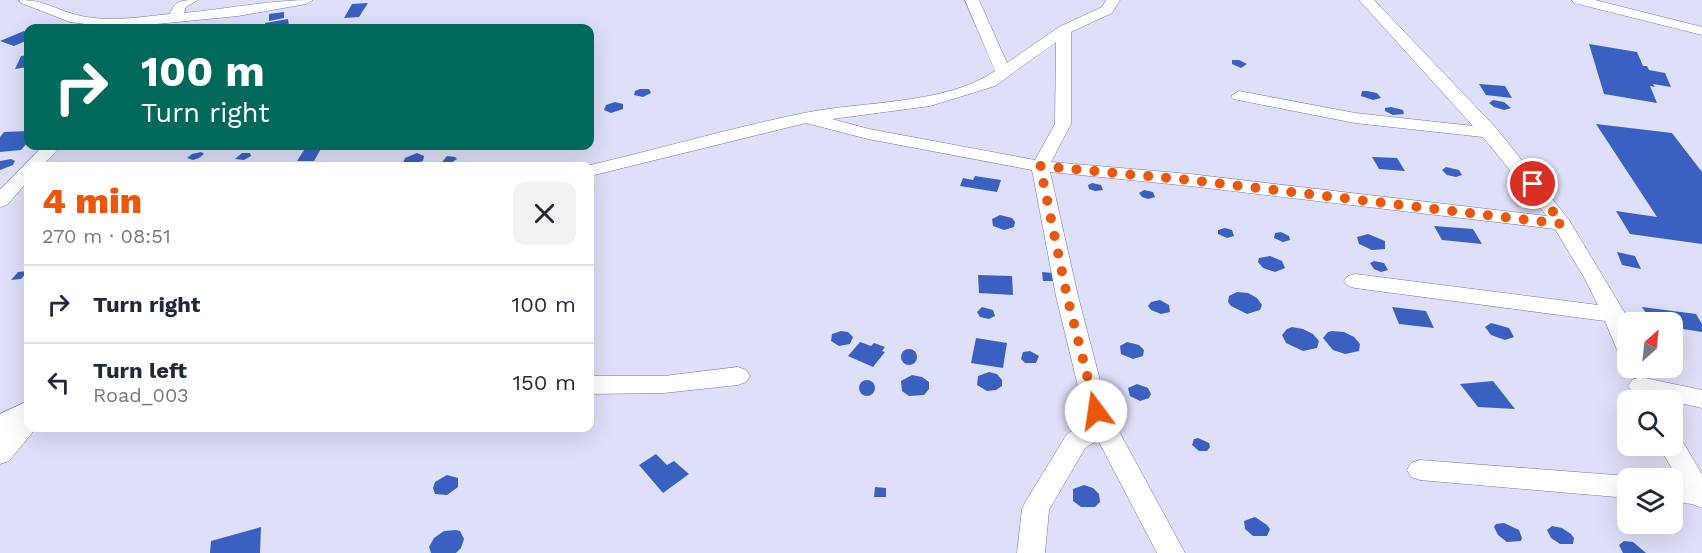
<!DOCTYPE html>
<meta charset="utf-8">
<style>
:root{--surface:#fff;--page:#f2f2f3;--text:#1f2937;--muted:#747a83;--line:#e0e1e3;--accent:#ea580c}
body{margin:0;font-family:"Work Sans",sans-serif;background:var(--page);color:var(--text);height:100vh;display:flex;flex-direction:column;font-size:22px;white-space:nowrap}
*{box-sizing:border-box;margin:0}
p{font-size:20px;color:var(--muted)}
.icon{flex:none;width:33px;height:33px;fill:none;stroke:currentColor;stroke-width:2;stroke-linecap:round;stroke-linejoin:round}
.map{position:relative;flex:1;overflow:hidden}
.side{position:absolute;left:24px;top:162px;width:570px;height:270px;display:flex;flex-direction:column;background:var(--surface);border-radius:12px;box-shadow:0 6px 24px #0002}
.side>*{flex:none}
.guide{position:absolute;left:24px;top:24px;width:570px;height:126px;border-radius:12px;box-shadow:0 6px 24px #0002;background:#00695c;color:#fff;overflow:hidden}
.needle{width:39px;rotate:27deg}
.tools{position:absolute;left:1617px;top:312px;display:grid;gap:12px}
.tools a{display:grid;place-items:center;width:66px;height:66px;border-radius:12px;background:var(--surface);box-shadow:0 6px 24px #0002;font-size:30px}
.pin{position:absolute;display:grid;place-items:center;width:51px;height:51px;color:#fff;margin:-26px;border:3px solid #fff;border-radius:50%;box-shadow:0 2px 6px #0007}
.me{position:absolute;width:66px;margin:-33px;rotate:346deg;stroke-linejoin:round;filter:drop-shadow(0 0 4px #0008)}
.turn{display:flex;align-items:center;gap:21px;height:126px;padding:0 18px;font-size:27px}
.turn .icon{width:78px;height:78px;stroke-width:2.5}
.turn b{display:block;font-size:42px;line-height:51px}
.round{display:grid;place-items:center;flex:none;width:63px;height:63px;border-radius:12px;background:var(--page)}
.headline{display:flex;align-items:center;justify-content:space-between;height:102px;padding:0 18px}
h1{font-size:36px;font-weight:800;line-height:45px;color:var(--accent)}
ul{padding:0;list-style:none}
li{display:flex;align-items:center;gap:18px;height:78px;padding:0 18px;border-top:2px solid var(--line)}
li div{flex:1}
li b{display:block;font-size:22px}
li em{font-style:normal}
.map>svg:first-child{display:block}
</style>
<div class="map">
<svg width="1702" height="553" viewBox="0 0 1702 553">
<rect width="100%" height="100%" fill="#dedff8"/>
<g fill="#3a61c1">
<path d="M 368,3 L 359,17 L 344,18 L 352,4 Z"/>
<path d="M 284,12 L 284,18 L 269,21 L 269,14 Z"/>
<path d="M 288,19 L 289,26 L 265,28 L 265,23 Z"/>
<path d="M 24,31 L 28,33 L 28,40 L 14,46 L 0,41 Z"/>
<path d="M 1589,44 L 1637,52 L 1643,66 L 1647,66 L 1649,70 L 1665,73 L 1671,87 L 1653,84 L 1655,87 L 1650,86 L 1657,103 L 1604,94 Z"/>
<path d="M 28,55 L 28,67 L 15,69 L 21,56 Z"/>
<path d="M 1232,60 L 1239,60 L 1247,64 L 1241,68 L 1232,64 Z"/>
<path d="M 1479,84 L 1505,86 L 1512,98 L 1486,95 Z"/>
<path d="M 640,89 L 649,89 L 651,93 L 643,97 L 634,95 L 635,91 Z"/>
<path d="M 1367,91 L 1377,93 L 1381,98 L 1373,100 L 1361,96 L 1362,91 Z"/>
<path d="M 1493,100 L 1504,102 L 1511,108 L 1504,110 L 1494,107 L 1489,103 Z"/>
<path d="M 615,102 L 623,104 L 623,109 L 611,113 L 604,110 L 606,105 Z"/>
<path d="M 1391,107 L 1403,110 L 1404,114 L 1393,115 L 1385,111 L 1385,108 Z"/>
<path d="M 1596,124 L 1672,133 L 1702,172 L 1702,244 L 1630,234 L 1616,211 L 1657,217 Z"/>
<path d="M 28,131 L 28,142 L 21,150 L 0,152 L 0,137 L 4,132 Z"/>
<path d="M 306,147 L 322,147 L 314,161 L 297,161 Z"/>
<path d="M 201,152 L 204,154 L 199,158 L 193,160 L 187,158 L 192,154 Z"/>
<path d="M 242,153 L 250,153 L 251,156 L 244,160 L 235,159 Z"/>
<path d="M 417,153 L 424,156 L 423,161 L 412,165 L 403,163 L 405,158 Z"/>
<path d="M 447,156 L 455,157 L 457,159 L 451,163 L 442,162 Z"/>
<path d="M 1372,157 L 1397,158 L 1405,171 L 1379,169 Z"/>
<path d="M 11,159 L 15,161 L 13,165 L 0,170 L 0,161 Z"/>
<path d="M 1446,167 L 1459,170 L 1462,175 L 1456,177 L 1447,175 L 1442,170 Z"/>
<path d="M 975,176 L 1001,180 L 997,192 L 960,186 L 963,178 L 973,180 Z"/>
<path d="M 1092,183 L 1101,185 L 1103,190 L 1095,191 L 1089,189 L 1088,185 Z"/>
<path d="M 1144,190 L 1153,192 L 1155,197 L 1148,199 L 1142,197 L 1139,193 Z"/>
<path d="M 1000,215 L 1012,218 L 1015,222 L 1014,227 L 1004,230 L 993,226 L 992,219 Z"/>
<path d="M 1434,226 L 1473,229 L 1482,244 L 1442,240 Z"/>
<path d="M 1225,228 L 1232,230 L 1234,236 L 1227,238 L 1218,234 L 1218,230 Z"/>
<path d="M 1281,232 L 1289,236 L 1290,240 L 1283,242 L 1274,238 L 1275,233 Z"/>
<path d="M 1368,234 L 1385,241 L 1385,249 L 1372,250 L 1359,244 L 1357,237 Z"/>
<path d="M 1617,252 L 1635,256 L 1641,269 L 1622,265 Z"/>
<path d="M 1270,256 L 1282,261 L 1285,268 L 1275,272 L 1263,268 L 1258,262 L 1259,258 Z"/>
<path d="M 1374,261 L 1384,263 L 1388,270 L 1381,272 L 1374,269 L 1370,263 Z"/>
<path d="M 28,271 L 21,279 L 11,280 L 18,272 Z"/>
<path d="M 1042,272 L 1053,273 L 1055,281 L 1043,281 Z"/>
<path d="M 978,275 L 1012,276 L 1013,295 L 979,293 Z"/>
<path d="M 1237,292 L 1248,293 L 1257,298 L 1262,305 L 1260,310 L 1247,314 L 1231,306 L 1228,302 L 1229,296 Z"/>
<path d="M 1160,300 L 1169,305 L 1170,312 L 1161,314 L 1151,310 L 1148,306 L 1151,302 Z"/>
<path d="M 982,307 L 993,310 L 995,316 L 989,319 L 980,317 L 977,312 Z"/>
<path d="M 1392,307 L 1426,311 L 1434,328 L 1399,324 Z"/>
<path d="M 1642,307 L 1696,314 L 1702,324 L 1702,332 L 1677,328 L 1682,336 L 1672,335 L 1672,322 L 1652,322 Z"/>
<path d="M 1491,323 L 1509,328 L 1514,337 L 1505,340 L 1491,335 L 1485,327 Z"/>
<path d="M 1292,327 L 1303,329 L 1313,334 L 1319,341 L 1317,348 L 1303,351 L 1286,343 L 1282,335 L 1287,329 Z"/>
<path d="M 841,331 L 848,332 L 853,337 L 850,344 L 839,346 L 831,341 L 832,334 Z"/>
<path d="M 1332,331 L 1344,332 L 1354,337 L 1360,344 L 1359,351 L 1345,354 L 1333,350 L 1323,338 L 1328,332 Z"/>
<path d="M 976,338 L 1007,343 L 1003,368 L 971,363 Z"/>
<path d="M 860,342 L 871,346 L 874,343 L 885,347 L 882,351 L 885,352 L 873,367 L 848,356 Z"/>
<path d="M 1127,342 L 1139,345 L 1144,350 L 1143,356 L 1133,359 L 1121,354 L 1120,346 Z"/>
<circle cx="909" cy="357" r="8"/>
<path d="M 1030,351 L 1039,356 L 1036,363 L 1025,363 L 1021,359 L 1023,352 Z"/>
<path d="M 989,372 L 997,374 L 1002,380 L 1002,386 L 996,390 L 987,391 L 977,385 L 978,376 Z"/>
<path d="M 912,375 L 922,377 L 929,382 L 929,389 L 924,395 L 909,396 L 902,391 L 901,381 Z"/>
<circle cx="867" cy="388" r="8"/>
<path d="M 1493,381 L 1515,409 L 1478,407 L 1460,384 Z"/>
<path d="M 1137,384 L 1148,388 L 1151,394 L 1149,398 L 1140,401 L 1130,396 L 1128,388 Z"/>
<path d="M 1198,438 L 1209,443 L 1210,447 L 1207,451 L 1199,451 L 1192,445 L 1194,439 Z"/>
<path d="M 656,454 L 667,465 L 674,461 L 689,474 L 663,493 L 639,465 Z"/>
<path d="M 447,475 L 458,478 L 458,487 L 447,495 L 435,494 L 433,488 L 435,482 Z"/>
<path d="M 1084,485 L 1093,488 L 1099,494 L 1100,502 L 1095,507 L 1081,507 L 1073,501 L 1073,489 Z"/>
<path d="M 875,487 L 886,488 L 886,497 L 874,497 Z"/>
<path d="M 1255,517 L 1267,525 L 1270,529 L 1267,536 L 1253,536 L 1245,529 L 1244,521 Z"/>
<path d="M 1504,523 L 1519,530 L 1522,538 L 1521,541 L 1507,542 L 1498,535 L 1494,527 L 1496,524 Z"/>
<path d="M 1552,526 L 1562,528 L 1571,534 L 1574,538 L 1573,544 L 1560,544 L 1551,538 L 1547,530 Z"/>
<path d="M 261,527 L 260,553 L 210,553 L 211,541 Z"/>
<path d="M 456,530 L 460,531 L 464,539 L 461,548 L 456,553 L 431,553 L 429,547 L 434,538 L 444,531 Z"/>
<path d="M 1624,541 L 1633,542 L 1646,553 L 1623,553 L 1619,545 Z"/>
</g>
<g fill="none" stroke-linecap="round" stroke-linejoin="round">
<defs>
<g id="minor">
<path d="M 19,0 C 46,0 53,9 77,15 C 107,23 139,17 170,14 C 175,0 182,0 198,0 L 186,7 L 184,13 C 227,9 270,0 313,0 L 306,4 L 238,16 L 116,28 L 70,22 L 21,3 Z"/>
<path d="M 965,0 L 979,0 L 1007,63 L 1059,27 L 1102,7 L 1106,0 L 1120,0 L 1112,13 L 1071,32 L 1071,124 L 1051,162 L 1190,174 L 1547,216 L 1483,137 L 1355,123 L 1233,99 L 1231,96 L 1239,91 L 1355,113 L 1473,126 L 1359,0 L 1374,0 L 1497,129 L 1569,220 L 1626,315 L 1628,359 L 1620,357 L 1605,321 L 1355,288 L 1348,286 L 1344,281 L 1348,276 L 1355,274 L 1598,305 L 1585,279 L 1555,229 L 1190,186 L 1050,172 L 1078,296 L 1108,411 L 1185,553 L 1157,553 L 1098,440 L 1085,448 L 1049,510 L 1045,553 L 1017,553 L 1022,509 L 1026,501 L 1067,434 L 1089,421 L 1084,411 L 1056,296 L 1032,170 L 868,139 L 806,123 L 590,176 L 590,166 L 586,166 C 659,149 731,128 804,113 C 862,101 946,105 995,71 ZM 1056,42 L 1055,124 L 1035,160 L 869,129 L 832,119 L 930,106 L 995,86 Z"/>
<path d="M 1572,0 L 1595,0 L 1702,27 L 1702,35 L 1574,3 Z"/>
<path d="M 43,146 L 61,146 L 42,166 L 28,166 L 28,181 L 7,205 L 0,207 L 0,190 Z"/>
<path d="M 738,367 L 746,370 L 750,376 L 746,382 L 738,385 L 664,393 L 590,394 L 590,376 L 664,376 Z"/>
<path d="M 1640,377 L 1702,390 L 1702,408 L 1632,392 L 1628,386 L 1632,380 Z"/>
<path d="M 28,401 L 28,428 L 36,428 L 9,461 L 0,464 L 0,414 Z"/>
<path d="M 1672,436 L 1681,439 L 1702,474 L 1702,508 L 1692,504 L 1672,502 L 1672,480 L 1679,481 L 1659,446 L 1672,446 Z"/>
<path d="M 1420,460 L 1628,476 L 1635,478 L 1628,478 L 1628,498 L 1420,480 L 1411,477 L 1407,470 L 1411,463 Z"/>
</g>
</defs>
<use href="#minor" stroke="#7573ab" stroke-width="1"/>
<use href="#minor" fill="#fff" fill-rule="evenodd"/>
</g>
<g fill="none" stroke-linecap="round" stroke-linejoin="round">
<path stroke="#ea580c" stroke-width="10" stroke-dasharray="0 18" d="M 1096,411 L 1067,296 L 1040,166 L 1190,180 L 1562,224 L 1533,184"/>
</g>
</svg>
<div class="tools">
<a><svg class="needle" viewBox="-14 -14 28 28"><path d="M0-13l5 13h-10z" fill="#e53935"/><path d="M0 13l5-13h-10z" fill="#747a83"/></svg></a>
<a><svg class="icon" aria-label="search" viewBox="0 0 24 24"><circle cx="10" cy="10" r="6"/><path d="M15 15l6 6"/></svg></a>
<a><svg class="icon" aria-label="layers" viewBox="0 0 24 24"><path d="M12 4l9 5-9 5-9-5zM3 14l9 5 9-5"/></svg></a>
</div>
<div class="pin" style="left:1533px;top:184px;background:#d93025"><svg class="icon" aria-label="arrive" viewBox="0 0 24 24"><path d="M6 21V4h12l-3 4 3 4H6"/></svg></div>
<svg class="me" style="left:1096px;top:411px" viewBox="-20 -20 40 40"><circle r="19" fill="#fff"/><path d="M0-13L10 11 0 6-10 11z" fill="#ea580c"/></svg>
<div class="guide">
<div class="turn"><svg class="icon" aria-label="right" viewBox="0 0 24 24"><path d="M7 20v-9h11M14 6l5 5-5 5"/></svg><div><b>100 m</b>Turn right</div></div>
</div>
<section class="side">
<div class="headline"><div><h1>4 min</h1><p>270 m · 08:51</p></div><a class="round"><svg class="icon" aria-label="close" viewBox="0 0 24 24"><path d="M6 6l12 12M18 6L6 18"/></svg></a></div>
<ul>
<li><svg class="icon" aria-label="right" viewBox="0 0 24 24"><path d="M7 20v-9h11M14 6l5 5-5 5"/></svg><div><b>Turn right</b></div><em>100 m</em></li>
<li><svg class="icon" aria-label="left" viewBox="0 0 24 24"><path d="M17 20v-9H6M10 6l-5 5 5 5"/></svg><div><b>Turn left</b><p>Road_003</p></div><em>150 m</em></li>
</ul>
</section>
</div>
